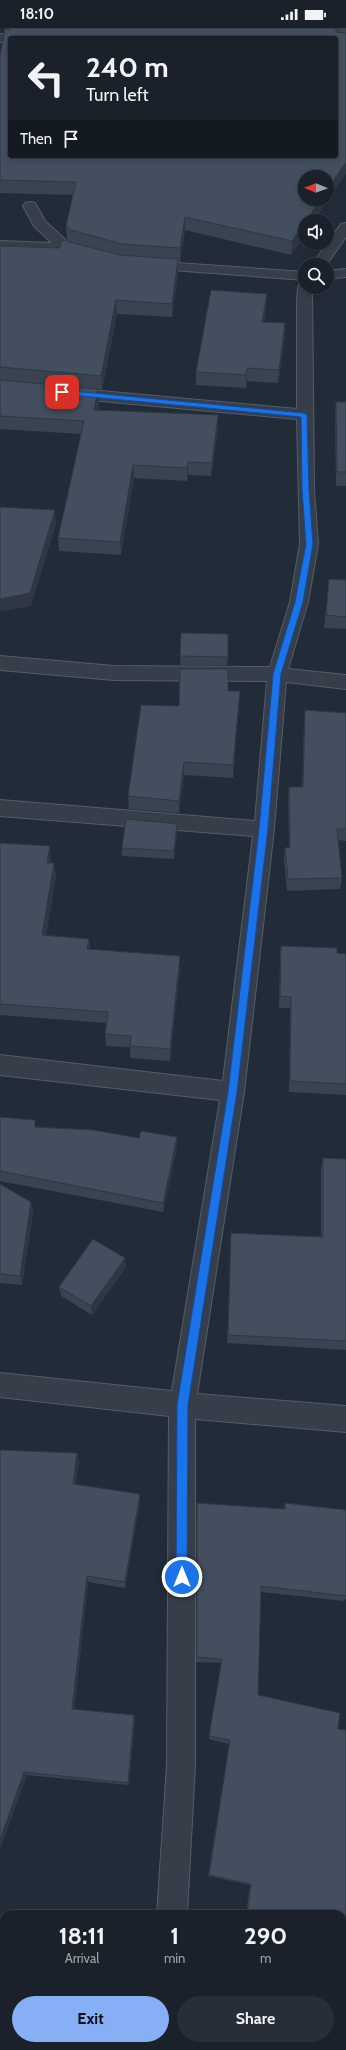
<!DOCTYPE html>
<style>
:root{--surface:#1a212b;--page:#272e37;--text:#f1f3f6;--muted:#9fa3a9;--line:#383e47;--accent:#87aff5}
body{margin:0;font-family:Cabin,sans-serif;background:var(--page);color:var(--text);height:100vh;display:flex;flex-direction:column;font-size:15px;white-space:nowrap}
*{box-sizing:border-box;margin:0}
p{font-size:13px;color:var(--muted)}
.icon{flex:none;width:22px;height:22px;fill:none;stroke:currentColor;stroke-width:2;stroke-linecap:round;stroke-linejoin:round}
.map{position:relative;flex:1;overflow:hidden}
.details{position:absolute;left:0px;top:1882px;width:346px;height:140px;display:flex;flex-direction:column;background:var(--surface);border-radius:12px 12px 0 0;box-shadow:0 2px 6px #0003,0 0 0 1px var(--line)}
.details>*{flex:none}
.top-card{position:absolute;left:8px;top:8px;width:330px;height:122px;border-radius:4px;box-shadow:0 2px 6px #0003,0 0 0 1px var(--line);background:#1a212b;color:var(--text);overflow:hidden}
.needle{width:26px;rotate:271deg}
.tools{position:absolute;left:298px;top:142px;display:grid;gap:8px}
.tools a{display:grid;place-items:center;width:36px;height:36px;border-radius:50%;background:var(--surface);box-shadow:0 2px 6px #0003,0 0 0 1px var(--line);font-size:20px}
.pin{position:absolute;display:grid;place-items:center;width:34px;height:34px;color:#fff;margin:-17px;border-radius:8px;box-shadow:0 2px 6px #0006}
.me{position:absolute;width:44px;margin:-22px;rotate:0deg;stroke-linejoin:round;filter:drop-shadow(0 0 3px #0008)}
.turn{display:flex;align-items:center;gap:14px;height:84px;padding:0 12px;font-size:18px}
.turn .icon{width:52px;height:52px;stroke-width:2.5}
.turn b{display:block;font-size:28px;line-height:34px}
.then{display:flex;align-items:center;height:38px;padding:0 12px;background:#0003;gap:8px;font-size:15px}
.eta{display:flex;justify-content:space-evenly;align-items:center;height:68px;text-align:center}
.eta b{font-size:24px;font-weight:700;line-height:28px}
.primary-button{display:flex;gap:8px;margin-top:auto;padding:8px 12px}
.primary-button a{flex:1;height:46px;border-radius:24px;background:var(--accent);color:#111;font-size:16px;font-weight:700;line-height:46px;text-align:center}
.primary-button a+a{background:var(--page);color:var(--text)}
.status{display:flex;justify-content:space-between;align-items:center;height:28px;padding:0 20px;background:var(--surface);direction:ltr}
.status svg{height:11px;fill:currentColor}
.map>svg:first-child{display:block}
</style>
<div class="status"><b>18:10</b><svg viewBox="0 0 49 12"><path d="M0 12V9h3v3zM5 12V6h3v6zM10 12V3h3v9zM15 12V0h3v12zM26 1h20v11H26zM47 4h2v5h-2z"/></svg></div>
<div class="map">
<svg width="346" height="2022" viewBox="0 0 346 2022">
<rect width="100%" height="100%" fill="#222c39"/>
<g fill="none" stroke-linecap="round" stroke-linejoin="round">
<defs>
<g id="minor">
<path d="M 0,6 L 10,6 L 16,10 L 10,10 L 10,14 L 0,14 Z"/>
<path d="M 30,174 L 35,175 L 45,193 L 72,218 L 94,223 L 96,226 L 94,229 L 89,230 L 45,223 L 0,221 L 0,213 L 52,215 L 34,198 L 23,178 L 25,175 Z"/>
<path d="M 346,195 L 346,209 L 326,237 L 312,237 L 341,196 Z"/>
<path d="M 149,233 L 305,244 L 305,252 L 144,240 L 142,237 L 144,234 Z"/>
<path d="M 346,241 L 346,249 L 327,251 L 327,243 Z"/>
<path d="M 305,255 L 305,259 L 312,259 L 314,462 L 318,516 L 308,574 L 288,641 L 346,647 L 346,661 L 286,654 L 274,801 L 244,1064 L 197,1366 L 346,1378 L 346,1404 L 195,1391 L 195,1737 L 187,1886 L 157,1886 L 167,1737 L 169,1388 L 0,1369 L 0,1345 L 172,1363 L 220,1072 L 0,1047 L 0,1027 L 223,1053 L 253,808 L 0,788 L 0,772 L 255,793 L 267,653 L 114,652 L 0,642 L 0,628 L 114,638 L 270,639 L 290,574 L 300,516 L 297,391 L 68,370 L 62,368 L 60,365 L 62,362 L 68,360 L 297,381 L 297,274 L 298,259 L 300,256 Z"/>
<rect x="133" y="2018" width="32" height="4"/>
</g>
</defs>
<use href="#minor" stroke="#545c68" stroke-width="2"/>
<use href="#minor" fill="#363e4a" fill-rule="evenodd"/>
</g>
<g fill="#3a4451">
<path d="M 7,0 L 346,0 L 346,145 L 314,193 L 305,193 L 305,206 L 291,227 L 185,202 L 180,234 L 178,234 L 178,245 L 172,289 L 117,286 L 102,362 L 98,361 L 99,375 L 98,382 L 218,387 L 218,400 L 211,448 L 188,447 L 187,453 L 134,450 L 121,527 L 59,523 L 58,510 L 81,406 L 0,401 L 0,218 L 60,220 L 70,214 L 67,211 L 66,198 L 73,167 L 0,165 L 0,28 Z"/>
<path d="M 266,279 L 264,294 L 285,308 L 278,355 L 247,353 L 246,360 L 196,357 L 196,344 Z"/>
<path d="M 336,374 L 346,374 L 346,458 L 336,458 L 335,387 Z"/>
<path d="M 329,551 L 346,552 L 346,601 L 324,600 Z"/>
<path d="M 181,605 L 228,629 L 227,637 L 180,637 Z"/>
<path d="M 228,663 L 240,663 L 233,750 L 184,747 L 179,785 L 129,781 L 128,768 L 179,678 Z"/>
<path d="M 305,682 L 346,685 L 346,813 L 338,812 L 342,850 L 340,861 L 287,863 L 284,831 L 285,820 L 289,819 L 288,771 L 289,759 L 302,759 L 304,695 Z"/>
<path d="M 177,804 L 174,831 L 122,828 L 122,820 Z"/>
<path d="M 0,815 L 51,830 L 50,835 L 56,848 L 46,908 L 89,911 L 90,922 L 180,928 L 180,940 L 170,1033 L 130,1030 L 130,1019 L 106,1018 L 105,1006 L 106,995 L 0,987 Z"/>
<path d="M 281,918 L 337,925 L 346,926 L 346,1067 L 289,1064 L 290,980 L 279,980 L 280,930 Z"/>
<path d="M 0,1089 L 37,1099 L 139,1110 L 177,1109 L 177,1119 L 163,1184 L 0,1153 Z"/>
<path d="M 323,1130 L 346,1131 L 346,1322 L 227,1315 L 231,1205 L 321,1209 L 321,1141 Z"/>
<path d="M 0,1156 L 31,1174 L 33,1184 L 22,1257 L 0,1255 Z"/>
<path d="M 125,1230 L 126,1239 L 92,1287 L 61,1268 L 59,1259 Z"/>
<path d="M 0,1422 L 77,1425 L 79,1433 L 75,1456 L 140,1473 L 125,1560 L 88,1554 L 74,1682 L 135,1690 L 129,1757 L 27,1747 L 0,1821 Z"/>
<path d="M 197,1475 L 284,1481 L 285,1475 L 346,1482 L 346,1570 L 344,1573 L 261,1564 L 258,1667 L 338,1701 L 342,1886 L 246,1886 L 250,1857 L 208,1848 L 229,1716 L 209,1711 L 221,1635 L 196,1634 Z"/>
</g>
<g fill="#2f3742">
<path d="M 346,134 L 346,145 L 314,193 L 306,193 L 321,171 L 327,171 L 327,162 Z"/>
<path d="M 185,189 L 185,202 L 180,234 L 180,220 Z"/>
<path d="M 305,194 L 305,206 L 291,227 L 292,213 Z"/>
<path d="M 178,231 L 178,245 L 172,289 L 172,276 Z"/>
<path d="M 267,266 L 266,279 L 261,307 L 262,294 Z"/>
<path d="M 116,272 L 117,286 L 102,362 L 101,348 Z"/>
<path d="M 285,295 L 285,308 L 278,355 L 279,342 Z"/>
<path d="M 247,340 L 247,353 L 246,360 L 246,347 Z"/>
<path d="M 98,361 L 99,375 L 95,395 L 94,382 Z"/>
<path d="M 218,387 L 218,400 L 211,448 L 212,435 Z"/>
<path d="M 188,434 L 188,447 L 187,453 L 187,440 Z"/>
<path d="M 133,437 L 134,450 L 121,527 L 120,514 Z"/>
<path d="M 55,482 L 56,496 L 31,578 L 0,584 L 0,571 Z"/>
<path d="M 240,663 L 239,677 L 233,750 L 233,737 Z"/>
<path d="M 184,734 L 184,747 L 179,785 L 179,773 Z"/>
<path d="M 177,796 L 177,804 L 174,831 L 174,823 Z"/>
<path d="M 50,818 L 51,830 L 48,847 L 47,835 Z"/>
<path d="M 54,835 L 56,848 L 44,919 L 42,907 Z"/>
<path d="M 89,911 L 90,923 L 87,921 Z"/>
<path d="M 180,928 L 180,940 L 170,1033 L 170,1021 Z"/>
<path d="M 177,1109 L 177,1119 L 163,1184 L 163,1175 Z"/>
<path d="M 31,1174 L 33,1184 L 22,1257 L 20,1248 Z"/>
<path d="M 125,1230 L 126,1239 L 92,1287 L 91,1278 Z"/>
<path d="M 77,1425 L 79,1433 L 75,1463 L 73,1456 Z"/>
<path d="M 140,1466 L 140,1473 L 125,1560 L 125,1554 Z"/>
<path d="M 87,1548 L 88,1554 L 73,1685 L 72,1681 Z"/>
<path d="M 134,1687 L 135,1690 L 129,1757 L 128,1755 Z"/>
<path d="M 24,1744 L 27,1747 L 0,1821 L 0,1812 Z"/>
</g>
<g fill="#434f5e" stroke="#2f3742" fill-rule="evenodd">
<path d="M 5,0 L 9,2 L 10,0 L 336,0 L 336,4 L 346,5 L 346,134 L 327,162 L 327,149 L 305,149 L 305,171 L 321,171 L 306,193 L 305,193 L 305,194 L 292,213 L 185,189 L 180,220 L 122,216 L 71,202 L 66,198 L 76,154 L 0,152 L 0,28 ZM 10,10 L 336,10 L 336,128 L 10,128 Z"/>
<path d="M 62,212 L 120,227 L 178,231 L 172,276 L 116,272 L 101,348 L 0,339 L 0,218 L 60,220 Z"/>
<path d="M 211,262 L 267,266 L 262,294 L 285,295 L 279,342 L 247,340 L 246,347 L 196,344 Z"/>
<path d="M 0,352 L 98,361 L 94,382 L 218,387 L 212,435 L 188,434 L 187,440 L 133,437 L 120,514 L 58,510 L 84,393 L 0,388 Z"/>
<path d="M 336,374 L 346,374 L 346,444 L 337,444 Z"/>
<path d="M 0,479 L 55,482 L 30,565 L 0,571 Z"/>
<path d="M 329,551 L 346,552 L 346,589 L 326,587 Z"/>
<path d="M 181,605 L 228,606 L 228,629 L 180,628 Z"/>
<path d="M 180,641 L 228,641 L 228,663 L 240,663 L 233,737 L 184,734 L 179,773 L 128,768 L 141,677 L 179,678 Z"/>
<path d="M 305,682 L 346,685 L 346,801 L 337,801 L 342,850 L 288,851 L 285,820 L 290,819 L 289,759 L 303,759 Z"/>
<path d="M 126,791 L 177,796 L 174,823 L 122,820 Z"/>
<path d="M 0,815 L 50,818 L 47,835 L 54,835 L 42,907 L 89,911 L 87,921 L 180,928 L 170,1021 L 130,1018 L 131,1008 L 105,1006 L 108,984 L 0,976 Z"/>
<path d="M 281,918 L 337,920 L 337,925 L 346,926 L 346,1056 L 290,1053 L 291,969 L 280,968 Z"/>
<path d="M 0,1089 L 35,1092 L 35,1099 L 93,1102 L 139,1110 L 141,1103 L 177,1109 L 163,1175 L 0,1143 Z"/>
<path d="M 323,1130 L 346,1131 L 346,1313 L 228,1307 L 231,1205 L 323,1209 Z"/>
<path d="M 0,1156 L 31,1174 L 20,1248 L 0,1246 Z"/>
<path d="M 93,1211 L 125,1230 L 91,1278 L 59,1259 Z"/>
<path d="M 0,1422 L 77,1425 L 73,1456 L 140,1466 L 125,1554 L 87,1548 L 72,1681 L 134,1687 L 128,1755 L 24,1744 L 0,1812 Z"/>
<path d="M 197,1475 L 285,1481 L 285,1475 L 346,1482 L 346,1568 L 261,1558 L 258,1667 L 340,1685 L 338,1701 L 346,1702 L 346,2022 L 166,2022 L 166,2019 L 162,2018 L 342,2018 L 342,1886 L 247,1886 L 251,1856 L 209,1847 L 230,1712 L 209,1708 L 222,1631 L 197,1629 Z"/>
<rect x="0" y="1908" width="4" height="103"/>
</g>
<path fill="#1a73e8" stroke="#114b97" d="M 62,362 L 304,385 L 307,387 L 309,462 L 313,516 L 303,574 L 281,646 L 268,801 L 237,1064 L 188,1377 L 187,1549 L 186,1553 L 182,1555 L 178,1553 L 176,1549 L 177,1377 L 228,1064 L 259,801 L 273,646 L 295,574 L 306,516 L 302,462 L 301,389 L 60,366 L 60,363 Z"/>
</svg>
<div class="tools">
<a><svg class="needle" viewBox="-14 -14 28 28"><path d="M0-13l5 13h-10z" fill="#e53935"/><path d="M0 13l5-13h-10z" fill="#9fa3a9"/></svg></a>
<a><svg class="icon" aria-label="sound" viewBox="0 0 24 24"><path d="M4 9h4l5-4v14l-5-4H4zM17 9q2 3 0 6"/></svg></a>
<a><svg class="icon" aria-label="search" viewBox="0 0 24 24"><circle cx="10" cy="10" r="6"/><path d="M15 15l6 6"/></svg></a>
</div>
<div class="pin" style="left:62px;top:364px;background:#d93025"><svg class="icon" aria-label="arrive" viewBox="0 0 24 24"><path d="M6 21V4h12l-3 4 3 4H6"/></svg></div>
<svg class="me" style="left:182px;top:1549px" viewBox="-20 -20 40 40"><circle r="17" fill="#1a73e8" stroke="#fff" stroke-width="3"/><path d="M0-11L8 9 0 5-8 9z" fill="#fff"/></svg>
<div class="top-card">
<div class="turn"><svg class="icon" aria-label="left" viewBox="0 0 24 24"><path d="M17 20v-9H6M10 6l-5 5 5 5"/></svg><div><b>240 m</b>Turn left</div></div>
<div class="then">Then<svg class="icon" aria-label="arrive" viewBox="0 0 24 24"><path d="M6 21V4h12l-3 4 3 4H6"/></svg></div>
</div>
<section class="details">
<div class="eta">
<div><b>18:11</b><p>Arrival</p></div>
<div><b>1</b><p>min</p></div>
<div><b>290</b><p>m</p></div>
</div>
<div class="primary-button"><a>Exit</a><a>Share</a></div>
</section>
</div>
